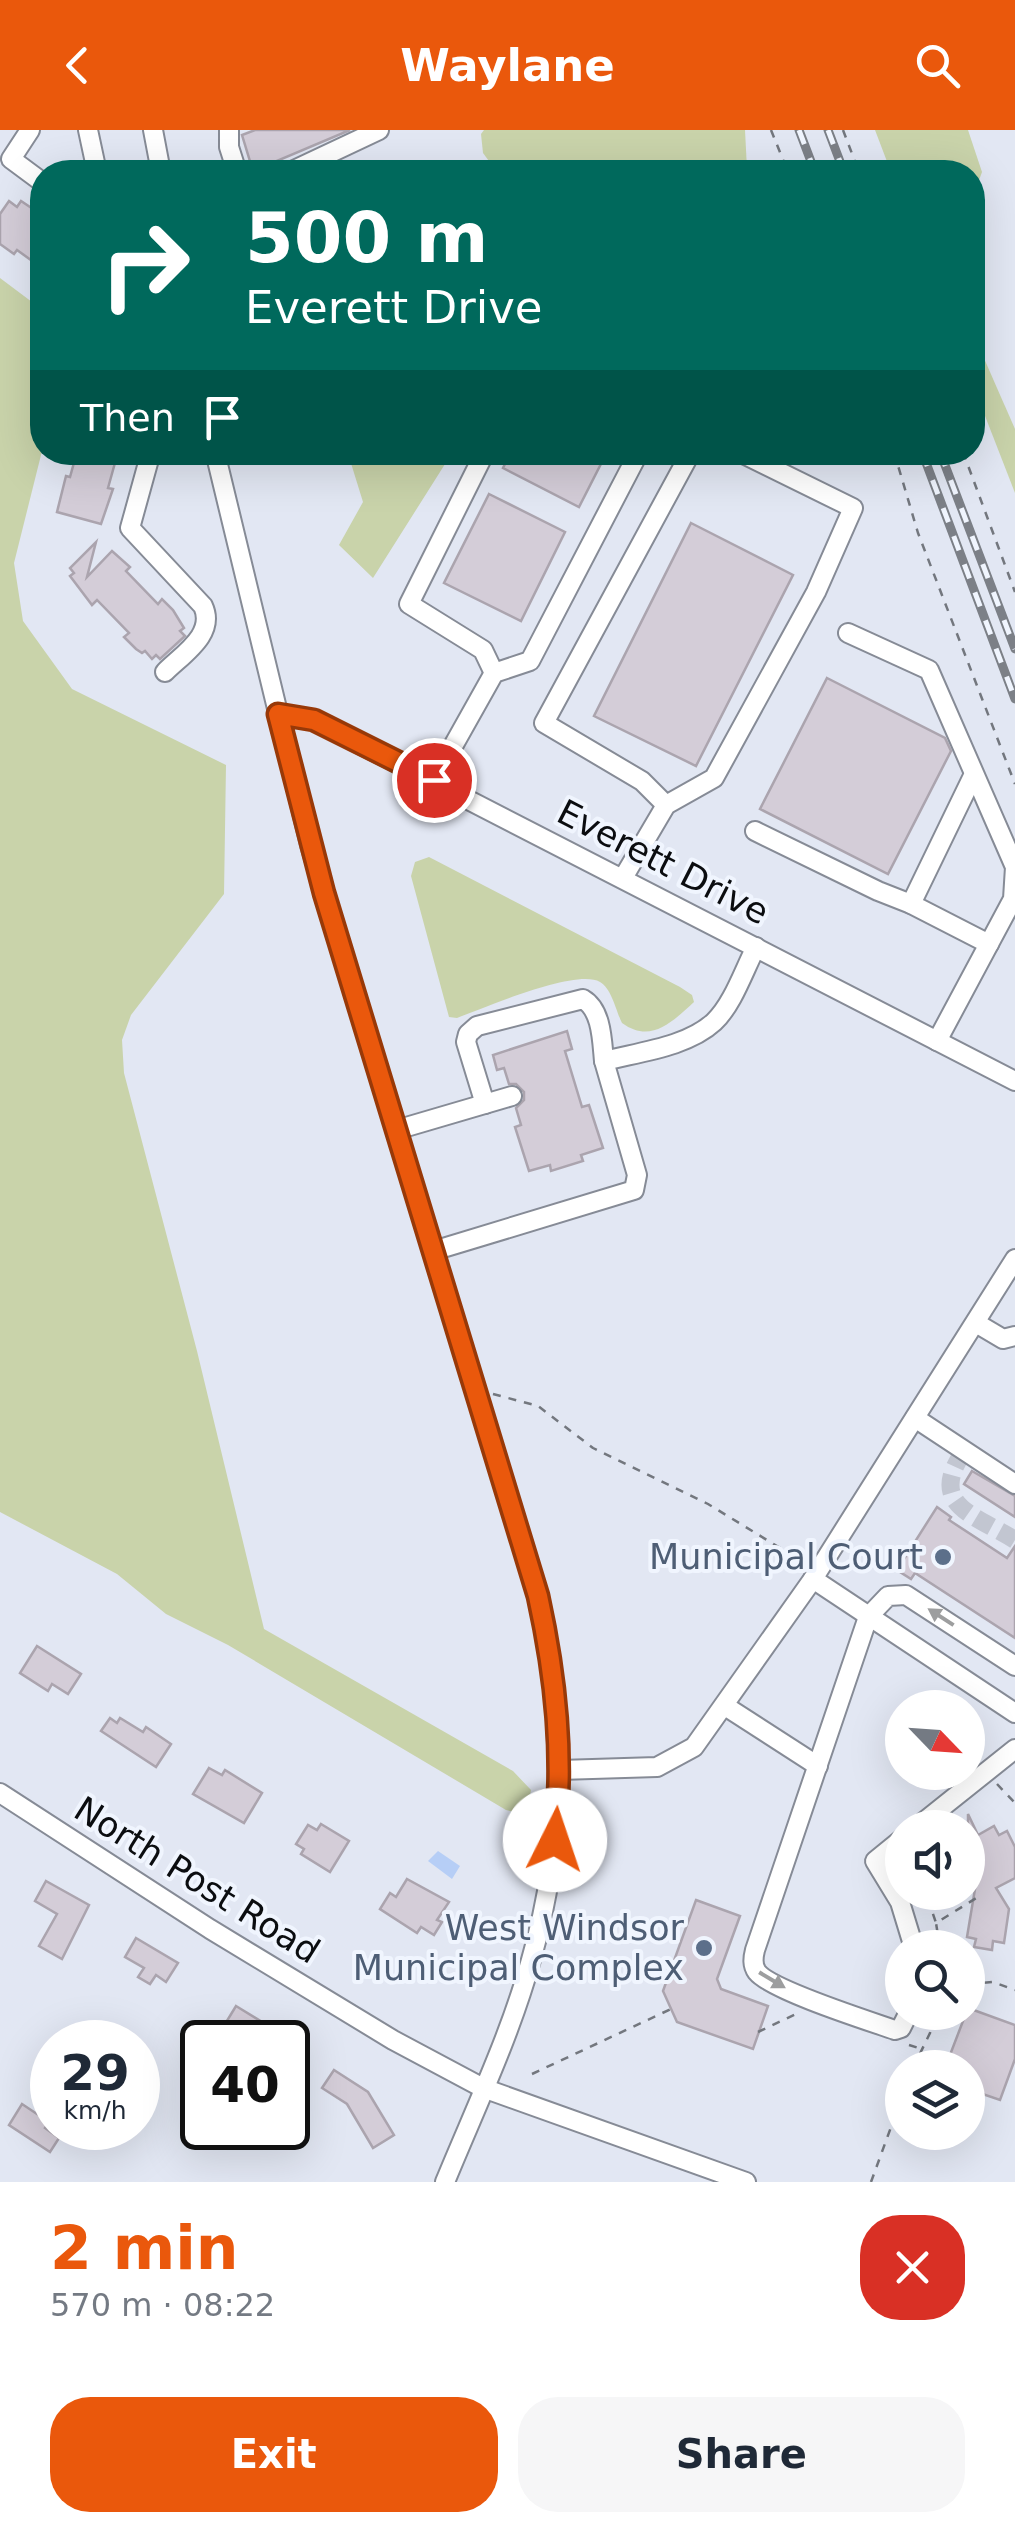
<!DOCTYPE html>
<meta charset="utf-8">
<style>
:root{--surface:#fff;--page:#f6f6f7;--text:#1f2937;--muted:#747a83;--accent:#ea580c}
body{margin:0;font-family:"DejaVu Sans",sans-serif;background:var(--page);color:var(--text);height:100vh;display:flex;flex-direction:column;font-size:38px;white-space:nowrap}
*{box-sizing:border-box;margin:0}
p{font-size:32px;color:var(--muted)}
.icon{flex:none;width:55px;height:55px;fill:none;stroke:currentColor;stroke-width:2;stroke-linecap:round;stroke-linejoin:round}
.map{position:relative;height:2052px;overflow:hidden}
.panel{display:flex;flex-direction:column;background:var(--surface);flex:1}
.panel>*{flex:none}
.hud{position:absolute;left:30px;top:30px;width:955px;height:305px;border-radius:40px;box-shadow:0 10px 40px #0002;background:#00695c;color:#fff;overflow:hidden}
.needle{width:65px;rotate:115deg}
.buttons{position:absolute;left:885px;top:1560px;display:grid;gap:20px}
.buttons a{display:grid;place-items:center;width:100px;height:100px;border-radius:50%;background:var(--surface);box-shadow:0 10px 40px #0002;font-size:50px}
.speed{position:absolute;left:30px;top:1890px;display:flex;gap:20px;font-size:50px;font-weight:700;text-align:center}
.speed>*{display:grid;place-content:center;width:130px;height:130px;border-radius:50%;background:var(--surface);box-shadow:0 10px 40px #0002;line-height:1}
.speed small{font-size:25px;font-weight:400}
.speed .limit{border:5px solid #111;border-radius:15px;background:#fff;color:#111}
.pin{position:absolute;display:grid;place-items:center;width:85px;height:85px;color:#fff;margin:-42px;border:5px solid #fff;border-radius:50%;box-shadow:0 2px 10px #0007}
.me{position:absolute;width:110px;margin:-55px;rotate:4deg;stroke-linejoin:round;filter:drop-shadow(0 0 8px #0008)}
.turn{display:flex;align-items:center;gap:35px;height:210px;padding:0 50px;font-size:45px}
.turn .icon{width:130px;height:130px;stroke-width:2.5}
.turn b{display:block;font-size:70px;line-height:85px}
.then{display:flex;align-items:center;height:95px;padding:0 50px;background:#0003;gap:20px;font-size:38px}
.round{display:grid;place-items:center;flex:none;width:105px;height:105px;border-radius:40px;background:var(--page)}
.overview{display:flex;align-items:center;justify-content:space-between;height:170px;padding:0 50px}
h1{font-size:60px;font-weight:800;line-height:75px;color:var(--accent)}
.action{display:flex;gap:20px;margin-top:auto;padding:20px 50px}
.action a{flex:1;height:115px;border-radius:40px;background:var(--accent);color:#fff;font-size:40px;font-weight:800;line-height:115px;text-align:center}
.action a+a{background:var(--page);color:var(--text)}
header{display:flex;justify-content:space-between;align-items:center;height:130px;padding:0 50px;background:var(--accent);color:#fff;font-size:45px;font-weight:800}
.map>svg:first-child{display:block}
</style>
<header><svg class="icon" aria-label="back" viewBox="0 0 24 24"><path d="M15 5l-7 7 7 7"/></svg>Waylane<svg class="icon" aria-label="search" viewBox="0 0 24 24"><circle cx="10" cy="10" r="6"/><path d="M15 15l6 6"/></svg></header>
<div class="map">
<svg width="1015" height="2052" viewBox="0 0 1015 2052">
<rect width="100%" height="100%" fill="#e2e7f3"/>
<g fill="#c9d3aa">
<path d="M 484,0 L 745,0 L 747,39 L 743,42 L 497,42 L 483,23 L 481,4 Z"/>
<path d="M 875,0 L 968,0 L 982,42 L 973,67 L 972,42 L 891,42 Z"/>
<path d="M 0,148 L 36,175 L 42,185 L 42,321 L 14,433 L 23,491 L 72,559 L 226,635 L 224,764 L 131,885 L 122,910 L 124,943 L 197,1221 L 264,1499 L 513,1641 L 531,1660 L 528,1676 L 517,1683 L 506,1680 L 228,1515 L 166,1484 L 117,1444 L 0,1382 Z"/>
<path d="M 972,201 L 1015,299 L 1015,363 L 973,255 Z"/>
<path d="M 368,323 L 452,323 L 373,448 L 339,415 L 363,372 L 350,330 Z"/>
<path d="M 429,727 L 680,857 L 692,865 L 694,872 C 672,892 651,914 622,893 C 616,881 612,859 600,852 C 576,838 484,878 457,888 L 449,887 L 411,746 L 415,732 Z"/>
</g>
<path fill="#b6cef6" d="M 438,1721 L 460,1736 L 452,1749 L 428,1731 Z"/>
<g fill="#d4cdd8" stroke="#aba4ae" stroke-width="2.5">
<path d="M 255,0 L 350,0 L 253,41 L 242,5 Z"/>
<path d="M 9,71 L 17,77 L 21,71 L 42,85 L 38,91 L 42,94 L 42,138 L 17,120 L 14,124 L 0,114 L 0,84 Z"/>
<path d="M 77,322 L 118,322 L 108,358 L 113,359 L 101,394 L 57,382 L 66,346 L 70,347 Z"/>
<path d="M 511,322 L 607,322 L 579,377 L 503,338 Z"/>
<path d="M 489,364 L 565,402 L 521,491 L 444,453 Z"/>
<path d="M 691,393 L 793,445 L 696,636 L 594,586 Z"/>
<path d="M 96,412 L 87,447 L 112,421 L 130,437 L 126,441 L 158,474 L 162,469 L 173,480 L 184,498 L 180,501 L 185,506 L 160,529 L 156,525 L 152,529 L 145,521 L 142,523 L 136,519 L 124,507 L 129,503 L 97,470 L 92,475 L 70,446 L 74,443 L 70,438 Z"/>
<path d="M 827,548 L 945,608 L 951,621 L 888,744 L 760,679 Z"/>
<path d="M 567,901 L 572,919 L 565,921 L 582,977 L 589,975 L 603,1018 L 581,1025 L 583,1031 L 551,1041 L 550,1035 L 529,1041 L 515,997 L 521,995 L 516,978 L 524,970 L 524,962 L 516,954 L 509,954 L 504,938 L 497,940 L 493,925 Z"/>
<path d="M 972,1341 L 1015,1366 L 1015,1387 L 964,1354 Z"/>
<path d="M 937,1377 L 951,1387 L 949,1390 L 1007,1428 L 1015,1416 L 1015,1508 L 915,1443 L 911,1449 L 897,1440 Z"/>
<path d="M 37,1516 L 81,1544 L 68,1564 L 52,1554 L 48,1561 L 20,1543 Z"/>
<path d="M 110,1588 L 117,1593 L 120,1588 L 143,1602 L 146,1597 L 171,1614 L 156,1637 L 101,1601 Z"/>
<path d="M 209,1638 L 222,1645 L 225,1640 L 262,1663 L 244,1693 L 193,1664 Z"/>
<path d="M 968,1684 L 978,1705 L 994,1696 L 999,1705 L 1007,1701 L 1015,1717 L 1015,1748 L 996,1758 L 1009,1779 L 1004,1813 L 993,1811 L 992,1820 L 974,1817 L 976,1809 L 967,1807 L 977,1747 L 968,1752 Z"/>
<path d="M 321,1694 L 349,1711 L 330,1742 L 301,1724 L 304,1719 L 296,1714 L 308,1695 L 317,1700 Z"/>
<path d="M 407,1749 L 449,1772 L 437,1790 L 442,1792 L 434,1805 L 421,1797 L 417,1803 L 380,1779 L 390,1763 L 396,1767 Z"/>
<path d="M 46,1751 L 89,1775 L 62,1829 L 39,1816 L 57,1784 L 35,1771 Z"/>
<path d="M 696,1770 L 740,1786 L 717,1849 L 721,1859 L 768,1876 L 753,1919 L 677,1892 L 663,1861 Z"/>
<path d="M 136,1808 L 178,1833 L 166,1852 L 156,1845 L 150,1854 L 138,1847 L 144,1838 L 125,1827 Z"/>
<path d="M 236,1876 L 275,1900 L 267,1912 L 236,1912 L 226,1906 L 232,1898 L 225,1894 Z"/>
<path d="M 968,1878 L 1015,1895 L 1015,1929 L 1000,1970 L 968,1959 L 968,1938 L 945,1938 Z"/>
<path d="M 334,1940 L 368,1962 L 394,2005 L 373,2018 L 347,1974 L 322,1958 Z"/>
<path d="M 22,1974 L 49,1992 L 45,1998 L 59,2008 L 50,2022 L 9,1995 Z"/>
</g>
<g fill="none" stroke-linecap="round" stroke-linejoin="round">
<path stroke="#c2c6d1" stroke-width="18" stroke-dasharray="18 9" stroke-linecap="butt" d="M 964,1321 C 927,1375 973,1384 1015,1410"/>
<defs>
<g id="minor">
<path d="M 30,0 L 11,29 L 42,52"/>
<path d="M 88,0 L 97,42"/>
<path d="M 153,0 L 161,42"/>
<path d="M 229,0 L 229,17 L 237,42"/>
<path d="M 290,42 L 379,0"/>
<path d="M 151,322 L 130,398 L 203,476 C 216,504 183,524 165,542"/>
<path d="M 215,322 L 310,715 L 538,1466 C 565,1589 566,1709 531,1830 C 510,1906 475,1979 445,2052"/>
<path d="M 485,322 L 409,474 L 483,520 L 494,543"/>
<path d="M 848,503 L 929,540 L 1015,737 L 1013,769 L 937,911"/>
<path d="M 278,585 L 313,590 L 1015,951"/>
<path d="M 973,646 L 911,774 L 989,814"/>
<path d="M 434,650 L 494,543 L 530,531 L 639,322"/>
<path d="M 666,675 L 642,651 L 544,593 L 691,322"/>
<path d="M 755,701 L 878,761 L 911,774"/>
<path d="M 623,748 L 666,675 L 714,648 L 816,462 L 853,378 L 739,322"/>
<path d="M 485,974 L 466,912 L 468,904 L 477,896 L 583,869 C 602,880 602,911 604,931"/>
<path d="M 396,1000 L 512,966"/>
<path d="M 433,1121 L 634,1060 L 637,1045 L 604,931 C 639,922 687,917 714,892 C 733,874 744,840 756,817"/>
<path d="M 976,1193 L 1003,1209 L 1015,1206"/>
<path d="M 915,1288 L 1015,1354"/>
<path d="M 813,1449 L 1015,1583"/>
<path d="M 725,1576 L 818,1636"/>
<path d="M 560,1640 L 657,1637 L 694,1617 L 813,1449 L 1015,1129"/>
<path d="M 0,1663 L 210,1799 L 393,1910 L 483,1958 L 746,2052"/>
<path d="M 916,1698 L 1015,1619"/>
<path d="M 902,1709 L 875,1731 L 900,1772 L 914,1818"/>
<path d="M 909,1882 L 901,1898 L 895,1900 C 869,1891 771,1860 757,1842 C 752,1835 753,1828 755,1820 L 868,1487 L 888,1466 L 906,1465 L 1015,1536"/>
</g>
</defs>
<use href="#minor" stroke="#868b96" stroke-width="22"/>
<g stroke="#73777e" stroke-width="2.5" stroke-dasharray="8 8" stroke-linecap="butt">
<path d="M 771,0 L 788,42"/>
<path d="M 843,0 L 859,42"/>
<path d="M 894,322 L 918,403 L 1015,654"/>
<path d="M 963,322 L 1015,462"/>
<path d="M 493,1264 L 538,1276 L 593,1318 L 708,1374 L 785,1421 L 802,1436"/>
<path d="M 997,1654 L 1015,1673"/>
<path d="M 918,1769 L 926,1763 L 936,1793"/>
<path d="M 940,1818 L 936,1793 L 978,1767"/>
<path d="M 968,1854 L 993,1852 L 1015,1860"/>
<path d="M 758,1902 L 798,1883"/>
<path d="M 909,1915 L 922,1919"/>
<path d="M 913,1938 L 930,1903 L 934,1882"/>
<path d="M 532,1944 L 671,1879"/>
<path d="M 871,2052 L 902,1967"/>
</g>
<use href="#minor" stroke="#fff" stroke-width="18"/>
<defs>
<g id="rail">
<path d="M 799,0 L 815,42"/>
<path d="M 828,0 L 844,42"/>
<path d="M 922,322 L 1015,569"/>
<path d="M 940,322 L 1015,519"/>
</g>
</defs>
<use href="#rail" stroke="#7c8087" stroke-width="9"/>
<use href="#rail" stroke="#f0f5fe" stroke-width="5" stroke-dasharray="15" stroke-linecap="butt"/>
</g>
<defs><path id="oneway-solid" d="M-6-.8H1V-3.2L6.5 0L1 3.2V.8H-6Z" transform="scale(2.5)"/></defs>
<g fill="#9d9e9f">
<use href="#oneway-solid" transform="translate(941 1487) rotate(-147)"/>
<use href="#oneway-solid" transform="translate(772 1850) rotate(31)"/>
</g>
<g fill="none" stroke-linecap="round" stroke-linejoin="round">
<defs>
<path id="route" d="M 434,650 L 314,590 L 278,584 L 324,763 L 538,1466 C 556,1548 564,1627 555,1710"/>
</defs>
<use href="#route" stroke="#983908" stroke-width="25"/>
<use href="#route" stroke="#ea580c" stroke-width="18"/>
</g>
<g fill="#5c6f8a" stroke="#f0f5fe" stroke-width="4">
<circle cx="943" cy="1427" r="10"/>
<circle cx="704" cy="1818" r="10"/>
</g>
<g text-anchor="middle" dominant-baseline="central" stroke-width="8" stroke-linejoin="round" paint-order="stroke">
<g font-size="35" fill="#0b0d10" stroke="#f0f5fe">
<text transform="translate(663 732) rotate(27)">Everett Drive</text>
<text transform="translate(197 1750) rotate(32)">North Post Road</text>
</g>
<g font-size="35" fill="#4e5e75" stroke="#f0f5fe" text-anchor="end">
<text x="923" y="1427">Municipal Court</text>
<text x="684" y="1798">West Windsor<tspan x="684" dy="40">Municipal Complex</tspan></text>
</g>
</g>
</svg>
<div class="buttons">
<a><svg class="needle" viewBox="-14 -14 28 28"><path d="M0-13l5 13h-10z" fill="#e53935"/><path d="M0 13l5-13h-10z" fill="#747a83"/></svg></a>
<a><svg class="icon" aria-label="sound" viewBox="0 0 24 24"><path d="M4 9h4l5-4v14l-5-4H4zM17 9q2 3 0 6"/></svg></a>
<a><svg class="icon" aria-label="search" viewBox="0 0 24 24"><circle cx="10" cy="10" r="6"/><path d="M15 15l6 6"/></svg></a>
<a><svg class="icon" aria-label="layers" viewBox="0 0 24 24"><path d="M12 4l9 5-9 5-9-5zM3 14l9 5 9-5"/></svg></a>
</div>
<div class="speed"><div>29<small>km/h</small></div><div class="limit">40</div></div>
<div class="pin" style="left:434px;top:650px;background:#d93025"><svg class="icon" aria-label="arrive" viewBox="0 0 24 24"><path d="M6 21V4h12l-3 4 3 4H6"/></svg></div>
<svg class="me" style="left:555px;top:1710px" viewBox="-20 -20 40 40"><circle r="19" fill="#fff"/><path d="M0-13L10 11 0 6-10 11z" fill="#ea580c"/></svg>
<div class="hud">
<div class="turn"><svg class="icon" aria-label="right" viewBox="0 0 24 24"><path d="M7 20v-9h11M14 6l5 5-5 5"/></svg><div><b>500 m</b>Everett Drive</div></div>
<div class="then">Then<svg class="icon" aria-label="arrive" viewBox="0 0 24 24"><path d="M6 21V4h12l-3 4 3 4H6"/></svg></div>
</div>
</div>
<section class="panel">
<div class="overview"><div><h1>2 min</h1><p>570 m · 08:22</p></div><a class="round" style="background:#d93025;color:#fff"><svg class="icon" aria-label="close" viewBox="0 0 24 24"><path d="M6 6l12 12M18 6L6 18"/></svg></a></div>
<div class="action"><a>Exit</a><a>Share</a></div>
</section>
